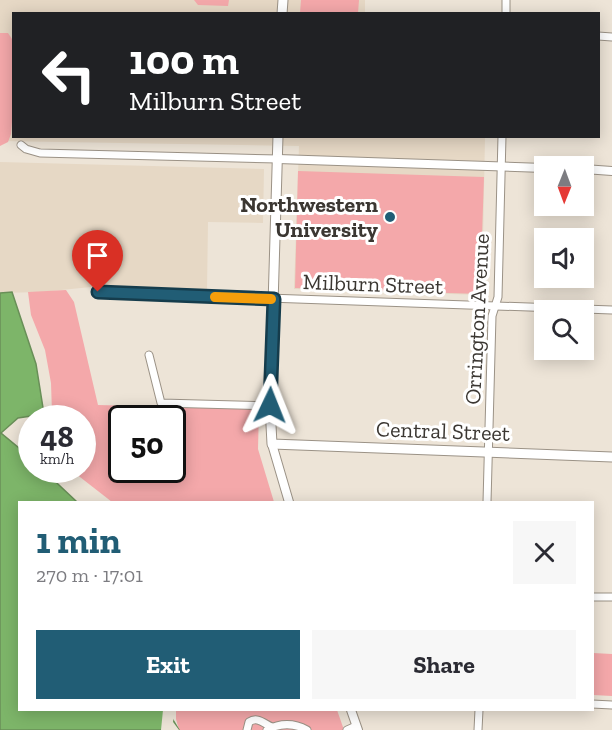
<!DOCTYPE html>
<meta charset="utf-8">
<style>
:root{--surface:#fff;--page:#f7f7f7;--text:#2b2b33;--muted:#7c7c81;--accent:#215d75}
body{margin:0;font-family:"Zilla Slab",serif;background:var(--page);color:var(--text);height:100vh;display:flex;flex-direction:column;font-size:22px;white-space:nowrap}
*{box-sizing:border-box;margin:0}
p{font-size:20px;color:var(--muted)}
.icon{flex:none;width:33px;height:33px;fill:none;stroke:currentColor;stroke-width:2;stroke-linecap:round;stroke-linejoin:round}
.map{position:relative;flex:1;overflow:hidden}
.sheet{position:absolute;left:18px;top:501px;width:576px;height:210px;display:flex;flex-direction:column;background:var(--surface);border-radius:0px;box-shadow:0 3px 15px #0003}
.sheet>*{flex:none}
.guide{position:absolute;left:12px;top:12px;width:588px;height:126px;border-radius:0px;box-shadow:0 3px 15px #0003;background:#202124;color:#fff;overflow:hidden}
.needle{width:39px;rotate:181deg}
.tools{position:absolute;left:534px;top:156px;display:grid;gap:12px}
.tools a{display:grid;place-items:center;width:60px;height:60px;border-radius:0px;background:var(--surface);box-shadow:0 3px 15px #0003;font-size:30px}
.speed{position:absolute;left:18px;top:405px;display:flex;gap:12px;font-size:30px;font-weight:700;text-align:center}
.speed>*{display:grid;place-content:center;width:78px;height:78px;border-radius:50%;background:var(--surface);box-shadow:0 3px 15px #0003;line-height:1}
.speed small{font-size:15px;font-weight:400}
.speed .limit{border:3px solid #111;border-radius:9px;background:#fff;color:#111}
.pin{position:absolute;display:grid;place-items:center;width:51px;height:51px;color:#fff;margin:-62px -26px;border-radius:50% 50% 50% 0;rotate:-45deg;box-shadow:0 0 6px #0007}
.pin .icon{rotate:45deg}
.me{position:absolute;width:66px;margin:-33px;rotate:2deg;stroke-linejoin:round;filter:drop-shadow(0 0 4px #0008)}
.turn{display:flex;align-items:center;gap:21px;height:126px;padding:0 18px;font-size:27px}
.turn .icon{width:78px;height:78px;stroke-width:2.5}
.turn b{display:block;font-size:42px;line-height:51px}
.round{display:grid;place-items:center;flex:none;width:63px;height:63px;border-radius:0px;background:var(--page)}
.head{display:flex;align-items:center;justify-content:space-between;height:102px;padding:0 18px}
h1{font-size:36px;font-weight:800;line-height:45px;color:var(--accent)}
.primary-button{display:flex;gap:12px;margin-top:auto;padding:12px 18px}
.primary-button a{flex:1;height:69px;border-radius:0px;background:var(--accent);color:#fff;font-size:24px;font-weight:800;line-height:69px;text-align:center}
.primary-button a+a{background:var(--page);color:var(--text)}
.map>svg:first-child{display:block}
</style>
<div class="map">
<svg width="612" height="730" viewBox="0 0 612 730">
<rect width="100%" height="100%" fill="#ede4d7"/>
<g fill="#e6d8c5">
<path d="M 0,0 L 365,0 L 365,14 L 14,14 L 14,136 L 485,137 L 482,295 L 294,289 L 299,146 L 0,141 Z"/>
<path d="M 0,162 L 264,169 L 263,223 L 208,222 L 207,291 L 91,287 L 41,292 L 0,293 Z"/>
</g>
<g fill="#f4a8aa" fill-rule="evenodd">
<path d="M 194,0 L 229,0 L 228,6 L 198,5 Z"/>
<path d="M 301,0 L 359,0 L 358,13 L 300,13 Z"/>
<path d="M 0,33 L 8,33 L 14,42 L 14,95 L 11,134 L 8,142 L 0,146 Z"/>
<path d="M 298,171 L 484,177 L 480,294 L 295,288 Z"/>
<path d="M 66,290 L 74,302 L 98,405 L 259,409 L 258,449 L 274,502 L 112,502 L 71,470 L 82,470 L 82,418 L 44,418 L 44,414 L 52,413 L 51,383 L 45,350 L 31,315 L 28,292 ZM 122,418 L 172,418 L 172,470 L 122,470 Z"/>
<path d="M 593,653 L 612,654 L 612,696 L 593,695 Z"/>
<path d="M 176,710 L 337,710 L 344,730 L 179,730 L 176,719 Z"/>
</g>
<path fill="#7db569" stroke="#698f58" stroke-width="1.5" d="M 12,292 L 36,364 L 44,414 L 18,418 L 1,433 L 31,458 L 32,470 L 43,470 L 77,502 L 20,502 L 20,710 L 167,710 L 179,730 L 0,730 L 0,293 Z"/>
<path fill="#ede4d7" d="M 163,710 L 170,710 L 174,716 L 173,722 L 179,730 L 161,730 Z"/>
<g fill="none" stroke-linecap="round" stroke-linejoin="round">
<defs>
<g id="minor">
<path d="M 506,14 L 506,0"/>
<path d="M 598,36 L 612,37"/>
<path d="M 21,145 L 26,149 L 40,153 L 278,159"/>
<path d="M 98,292 L 612,310"/>
<path d="M 149,355 L 161,403 L 270,406"/>
<path d="M 487,502 L 492,316 L 498,297 L 502,136"/>
<path d="M 592,597 L 612,597"/>
<path d="M 592,704 L 612,705"/>
<path d="M 247,730 L 249,722 C 258,716 264,724 272,727"/>
<path d="M 267,730 C 280,723 294,723 307,730"/>
<path d="M 347,730 L 356,726"/>
<path d="M 478,730 L 479,710"/>
</g>
<g id="tertiary">
<path d="M 278,159 L 544,168"/>
<path d="M 584,169 L 612,171"/>
<path d="M 272,444 L 289,502"/>
<path d="M 351,710 L 358,730"/>
</g>
<g id="secondary">
<path d="M 282,14 L 283,0"/>
<path d="M 278,136 L 270,406 L 272,444 L 612,457"/>
</g>
</defs>
<use href="#minor" stroke="#9b9286" stroke-width="9"/>
<use href="#tertiary" stroke="#9b9286" stroke-width="10"/>
<use href="#secondary" stroke="#9b9286" stroke-width="11"/>
<use href="#minor" stroke="#fff" stroke-width="7"/>
<use href="#tertiary" stroke="#fff" stroke-width="8"/>
<use href="#secondary" stroke="#fff" stroke-width="9"/>
</g>
<g fill="none" stroke-linecap="round" stroke-linejoin="round">
<defs>
<path id="route" d="M 98,292 L 274,299 L 270,405"/>
</defs>
<use href="#route" stroke="#153c4c" stroke-width="15"/>
<use href="#route" stroke="#215d75" stroke-width="10"/>
<path stroke="#f59e0b" stroke-width="10" d="M 215,297 L 271,299"/>
</g>
<circle fill="#215d75" stroke="#fff" stroke-width="2" cx="390" cy="217" r="6"/>
<g text-anchor="middle" dominant-baseline="central" stroke-width="6" stroke-linejoin="round" paint-order="stroke">
<g font-size="22" font-weight="bold" fill="#3b3732" stroke="#fff" text-anchor="end">
<text x="378" y="204">Northwestern<tspan x="378" dy="25">University</tspan></text>
</g>
<g font-size="22" fill="#3b3732" stroke="#fff">
<text transform="translate(373 284) rotate(2)">Milburn Street</text>
<text transform="translate(477 319) rotate(-87)">Orrington Avenue</text>
<text transform="translate(443 431) rotate(2)">Central Street</text>
</g>
</g>
</svg>
<div class="tools">
<a><svg class="needle" viewBox="-14 -14 28 28"><path d="M0-13l5 13h-10z" fill="#e53935"/><path d="M0 13l5-13h-10z" fill="#7c7c81"/></svg></a>
<a><svg class="icon" aria-label="sound" viewBox="0 0 24 24"><path d="M4 9h4l5-4v14l-5-4H4zM17 9q2 3 0 6"/></svg></a>
<a><svg class="icon" aria-label="search" viewBox="0 0 24 24"><circle cx="10" cy="10" r="6"/><path d="M15 15l6 6"/></svg></a>
</div>
<div class="speed"><div>48<small>km/h</small></div><div class="limit">50</div></div>
<div class="pin" style="left:98px;top:292px;background:#d93025"><svg class="icon" aria-label="arrive" viewBox="0 0 24 24"><path d="M6 21V4h12l-3 4 3 4H6"/></svg></div>
<svg class="me" style="left:270px;top:405px" viewBox="-20 -20 40 40"><path d="M0-17L14 15 0 8-14 15z" fill="#215d75" stroke="#fff" stroke-width="4"/></svg>
<div class="guide">
<div class="turn"><svg class="icon" aria-label="left" viewBox="0 0 24 24"><path d="M17 20v-9H6M10 6l-5 5 5 5"/></svg><div><b>100 m</b>Milburn Street</div></div>
</div>
<section class="sheet">
<div class="head"><div><h1>1 min</h1><p>270 m · 17:01</p></div><a class="round"><svg class="icon" aria-label="close" viewBox="0 0 24 24"><path d="M6 6l12 12M18 6L6 18"/></svg></a></div>
<div class="primary-button"><a>Exit</a><a>Share</a></div>
</section>
</div>
